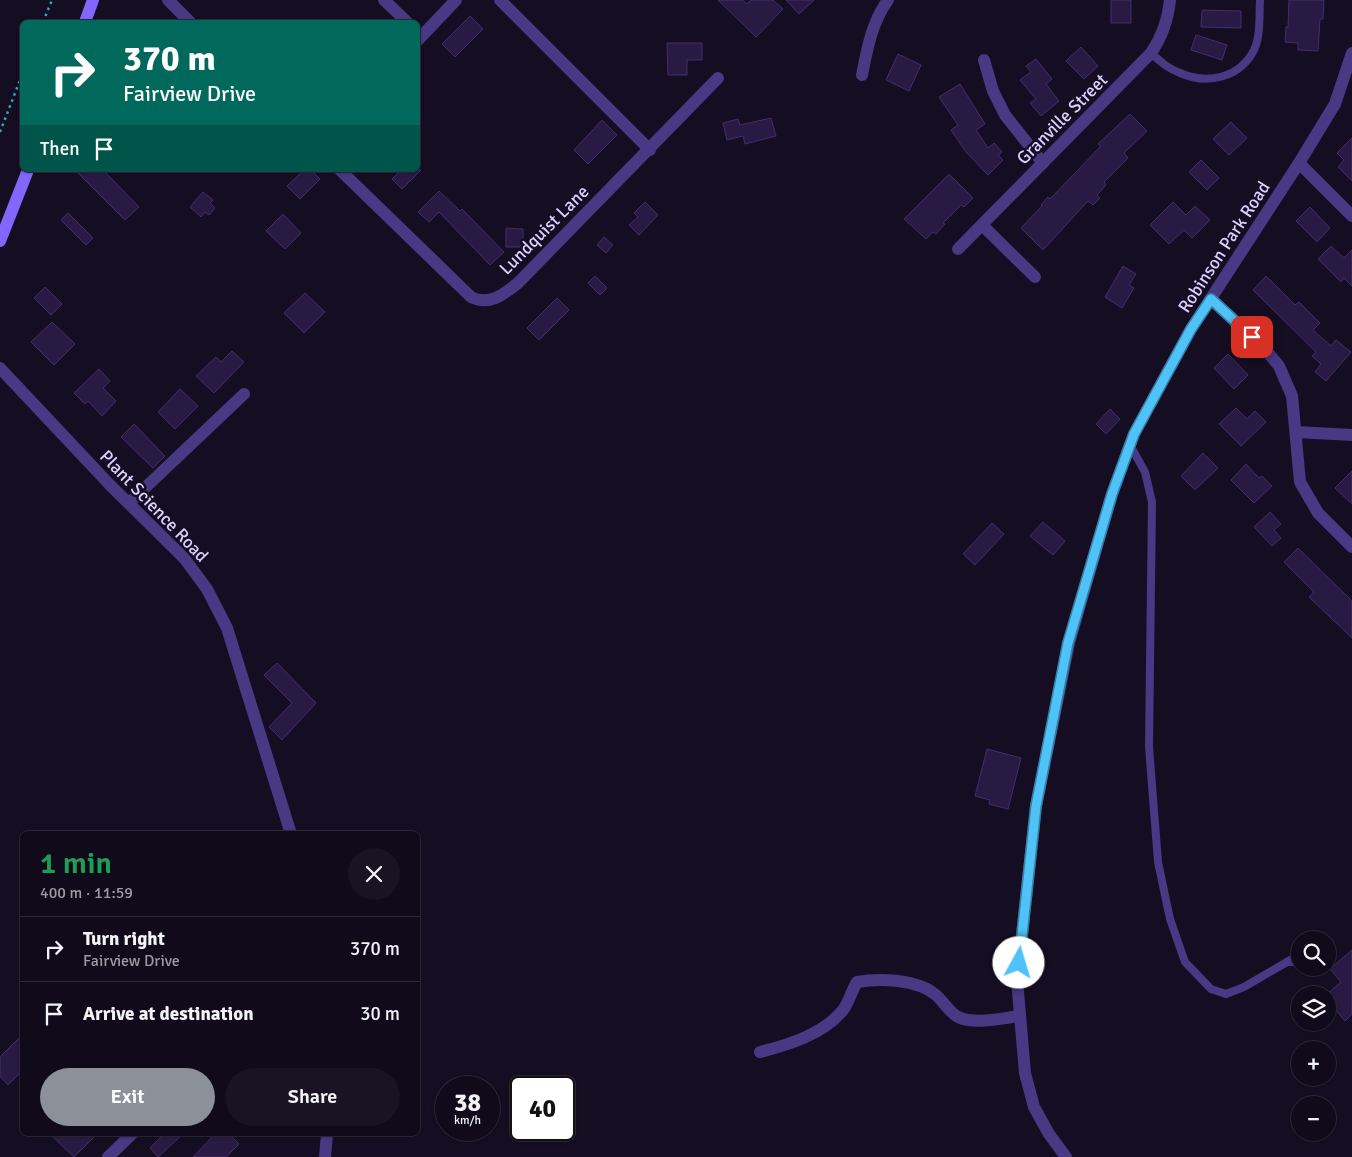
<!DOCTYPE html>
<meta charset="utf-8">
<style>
:root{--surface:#100a1a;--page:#191323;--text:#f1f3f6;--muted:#9c9aa2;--line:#302b39;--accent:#8c9099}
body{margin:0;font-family:Signika,sans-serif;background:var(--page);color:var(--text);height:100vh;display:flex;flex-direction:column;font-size:19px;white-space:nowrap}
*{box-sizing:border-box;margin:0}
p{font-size:16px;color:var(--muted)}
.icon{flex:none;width:28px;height:28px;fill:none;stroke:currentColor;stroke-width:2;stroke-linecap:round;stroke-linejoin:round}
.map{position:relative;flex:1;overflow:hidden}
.details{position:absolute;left:20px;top:831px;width:400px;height:305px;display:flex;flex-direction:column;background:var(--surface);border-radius:8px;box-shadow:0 1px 4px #0004,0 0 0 1px var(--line)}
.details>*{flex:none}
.hud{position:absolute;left:20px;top:20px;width:400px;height:152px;border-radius:8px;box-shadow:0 1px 4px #0004,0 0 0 1px var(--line);background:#00695c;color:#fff;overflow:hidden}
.controls{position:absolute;left:1291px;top:931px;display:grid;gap:10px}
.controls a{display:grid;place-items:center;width:45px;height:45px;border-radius:50%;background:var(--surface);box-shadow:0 1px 4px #0004,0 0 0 1px var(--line);font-size:25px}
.speed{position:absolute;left:435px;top:1076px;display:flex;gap:10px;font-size:25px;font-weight:700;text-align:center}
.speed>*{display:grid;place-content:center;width:65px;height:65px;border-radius:50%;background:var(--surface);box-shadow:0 1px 4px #0004,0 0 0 1px var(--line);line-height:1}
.speed small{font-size:12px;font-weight:400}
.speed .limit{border:2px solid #111;border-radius:8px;background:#fff;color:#111}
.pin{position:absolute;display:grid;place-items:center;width:42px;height:42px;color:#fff;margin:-21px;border-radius:10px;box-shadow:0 2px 8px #0006}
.me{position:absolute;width:55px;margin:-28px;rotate:6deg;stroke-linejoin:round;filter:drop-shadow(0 0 4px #0008)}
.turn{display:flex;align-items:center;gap:18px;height:105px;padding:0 20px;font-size:22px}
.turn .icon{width:65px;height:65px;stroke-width:2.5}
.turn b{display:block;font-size:35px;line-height:42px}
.then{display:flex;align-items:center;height:48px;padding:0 20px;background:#0003;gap:10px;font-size:19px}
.round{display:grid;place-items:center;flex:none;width:52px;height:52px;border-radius:26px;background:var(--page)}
.summary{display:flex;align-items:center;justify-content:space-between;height:85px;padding:0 20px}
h1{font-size:30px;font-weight:600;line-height:38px;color:#1e9e55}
.cta{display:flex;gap:10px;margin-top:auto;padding:10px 20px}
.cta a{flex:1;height:58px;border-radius:30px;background:var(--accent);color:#fff;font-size:20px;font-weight:600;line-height:58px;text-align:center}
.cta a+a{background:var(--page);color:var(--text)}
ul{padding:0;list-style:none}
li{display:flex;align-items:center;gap:15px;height:65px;padding:0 20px;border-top:1px solid var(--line)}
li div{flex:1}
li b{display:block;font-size:19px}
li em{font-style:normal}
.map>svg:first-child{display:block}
</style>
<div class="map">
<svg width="1352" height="1157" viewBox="0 0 1352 1157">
<rect width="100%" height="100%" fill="#150e23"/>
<g fill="#291a44" stroke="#442c70">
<path d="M 718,0 L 742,0 L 747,4 L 751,0 L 773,0 L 783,9 L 756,37 Z"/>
<path d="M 786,0 L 814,0 L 799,14 Z"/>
<rect x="1111" y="0" width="20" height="23"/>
<path d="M 1289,0 L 1324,0 L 1323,19 L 1320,19 L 1318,51 L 1298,50 L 1298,43 L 1285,42 L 1286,27 L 1288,27 Z"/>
<path d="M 1202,10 L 1241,11 L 1241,28 L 1201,27 Z"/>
<path d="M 470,16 L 483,29 L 455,57 L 442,44 Z"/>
<path d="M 1196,35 L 1227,45 L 1222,60 L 1191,50 Z"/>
<path d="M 667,43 L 702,43 L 702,60 L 687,60 L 687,75 L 668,75 Z"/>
<path d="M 1081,47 L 1098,66 L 1084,79 L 1066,61 Z"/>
<path d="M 898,54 L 921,65 L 909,91 L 886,80 Z"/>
<path d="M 1036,59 L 1052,79 L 1046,84 L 1059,101 L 1041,116 L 1030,103 L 1036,99 L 1020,80 L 1031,72 L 1026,66 Z"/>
<path d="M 960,84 L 985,124 L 976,130 L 988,148 L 994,143 L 1002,152 L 998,155 L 1003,160 L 988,175 L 966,152 L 951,130 L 958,125 L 939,97 Z"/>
<path d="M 1130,114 L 1147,131 L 1124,153 L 1128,158 L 1104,182 L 1106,185 L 1097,195 L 1100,198 L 1093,205 L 1088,201 L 1043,250 L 1021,228 L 1042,206 L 1041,205 L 1048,197 L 1050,199 L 1101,146 L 1098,144 Z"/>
<path d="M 771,118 L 776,136 L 745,144 L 743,136 L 727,140 L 723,123 L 738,119 L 740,125 Z"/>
<path d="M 602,120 L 617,135 L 588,164 L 574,150 Z"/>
<path d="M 1231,122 L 1247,138 L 1229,155 L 1213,139 Z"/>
<path d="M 1352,138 L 1352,181 L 1338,167 L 1344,160 L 1337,153 Z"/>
<path d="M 1201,160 L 1219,178 L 1207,190 L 1189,172 Z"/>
<path d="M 75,170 L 103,170 L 139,207 L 125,220 Z"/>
<path d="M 304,170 L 311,170 L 320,179 L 300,199 L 287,186 Z"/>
<path d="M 401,170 L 421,170 L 402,189 L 392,179 Z"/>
<path d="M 949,174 L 973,198 L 964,207 L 961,205 L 943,223 L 945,224 L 936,234 L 933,232 L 926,239 L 904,219 Z"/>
<path d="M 439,191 L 460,211 L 462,209 L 504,252 L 490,265 L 439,212 L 429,222 L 418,212 Z"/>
<path d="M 203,192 L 213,200 L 210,203 L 215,208 L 209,215 L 205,212 L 201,217 L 190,207 Z"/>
<path d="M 645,202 L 658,215 L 639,235 L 629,225 L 638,217 L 634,213 Z"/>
<path d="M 1173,202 L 1186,215 L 1195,206 L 1210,220 L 1192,238 L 1184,230 L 1169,244 L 1150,225 Z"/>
<path d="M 1310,207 L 1330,228 L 1317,242 L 1296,221 Z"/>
<path d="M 68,213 L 93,238 L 86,245 L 61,220 Z"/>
<path d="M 283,214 L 301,233 L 285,249 L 266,231 Z"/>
<path d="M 506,228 L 523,229 L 523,247 L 506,247 Z"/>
<path d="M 604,237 L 613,245 L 606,253 L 597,245 Z"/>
<path d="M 1331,246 L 1344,258 L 1352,250 L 1352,286 L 1344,278 L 1341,282 L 1318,259 Z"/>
<path d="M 1123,266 L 1136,274 L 1129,285 L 1134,288 L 1122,308 L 1105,297 Z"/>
<path d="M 595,276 L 607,288 L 600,295 L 588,283 Z"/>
<path d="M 1266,276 L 1295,305 L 1299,302 L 1320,323 L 1313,330 L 1331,346 L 1336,340 L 1351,352 L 1326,381 L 1315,372 L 1321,364 L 1312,356 L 1316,352 L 1253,290 Z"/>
<path d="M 45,287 L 62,304 L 51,315 L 34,298 Z"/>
<path d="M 305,293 L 325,312 L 304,333 L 284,313 Z"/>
<path d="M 557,298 L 569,310 L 539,340 L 527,328 Z"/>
<path d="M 52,322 L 75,344 L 54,365 L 31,342 Z"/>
<path d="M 232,351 L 244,362 L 214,393 L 196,376 L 216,357 L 221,362 Z"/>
<path d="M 1228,354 L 1248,375 L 1234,389 L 1214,368 Z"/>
<path d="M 99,369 L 110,381 L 103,388 L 116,401 L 102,416 L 88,401 L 85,404 L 74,393 Z"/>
<path d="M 180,389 L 198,406 L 175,429 L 158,412 Z"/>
<path d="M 1236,408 L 1247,419 L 1255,411 L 1266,422 L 1241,446 L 1219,424 Z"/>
<path d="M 1110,409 L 1120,419 L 1106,434 L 1096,424 Z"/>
<path d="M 134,424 L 165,456 L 153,468 L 121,437 Z"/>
<path d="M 1203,453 L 1218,468 L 1195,490 L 1181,476 Z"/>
<path d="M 1246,464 L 1259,478 L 1262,476 L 1272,486 L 1254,503 L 1231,480 Z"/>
<path d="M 1352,471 L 1352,504 L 1335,488 Z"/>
<path d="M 1270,512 L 1281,524 L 1274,530 L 1281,538 L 1272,546 L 1254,527 Z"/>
<path d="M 1043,522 L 1065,541 L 1053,555 L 1030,536 Z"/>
<path d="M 992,523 L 1004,534 L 975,565 L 963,554 Z"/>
<path d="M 1298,548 L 1352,601 L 1352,638 L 1309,597 L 1314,592 L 1284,562 Z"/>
<path d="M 277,663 L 316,703 L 282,740 L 269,727 L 292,703 L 264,675 Z"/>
<path d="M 987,749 L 1021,758 L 1008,809 L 989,804 L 990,800 L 975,796 Z"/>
<path d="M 1352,950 L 1352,1014 L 1345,1021 L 1328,1001 L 1328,993 L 1341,982 L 1330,969 Z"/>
<path d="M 22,1035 L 22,1071 L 8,1085 L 0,1076 L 0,1057 Z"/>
<path d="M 50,1134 L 97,1134 L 74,1157 Z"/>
<path d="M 164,1134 L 183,1134 L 158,1157 L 150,1148 Z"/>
<path d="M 215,1134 L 229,1134 L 239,1144 L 226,1157 L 193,1157 Z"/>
</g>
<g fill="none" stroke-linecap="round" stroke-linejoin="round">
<g stroke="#2ea9b5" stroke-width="2.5" stroke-dasharray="2.5 4" stroke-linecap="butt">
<path d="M 43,22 L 52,0"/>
<path d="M 0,132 L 22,75"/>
</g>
<g stroke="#473983" stroke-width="8">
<path d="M 1151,53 C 1160,61 1168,69 1180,73 C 1207,85 1240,78 1254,50 C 1261,35 1259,16 1260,0"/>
<path d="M 1130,445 L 1145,472 L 1152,502 L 1149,747 L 1158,862 L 1170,919 L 1185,962 L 1211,989 L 1226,994 L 1244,987 L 1287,962"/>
<path d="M 1328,944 L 1332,956 L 1328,962"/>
<path d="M 1300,954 L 1287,962 L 1300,962"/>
</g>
<g stroke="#473983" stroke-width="12">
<path d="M 168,0 L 190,22"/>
<path d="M 384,0 L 407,22"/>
<path d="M 500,0 L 650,150"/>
<path d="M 418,40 L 456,0"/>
<path d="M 984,60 L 993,91 L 1005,115 L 1043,163"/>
<path d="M 862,75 C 867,49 872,22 888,0"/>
<path d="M 1299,163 L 1352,216"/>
<path d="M 340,170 L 471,297 C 489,306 503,295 518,283 L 718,78"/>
<path d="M 982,225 L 1035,277"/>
<path d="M 958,249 L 1151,53 C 1162,37 1168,20 1170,0"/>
<path d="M 1211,299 L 1265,349 L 1279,366 L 1292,396 L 1300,482 L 1318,513 L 1352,547"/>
<path d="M 0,368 L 110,485 L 184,558 L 207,589 L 227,628 L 291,834"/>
<path d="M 1296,432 L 1352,435"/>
<path d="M 129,503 L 244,394"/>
<path d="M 760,1052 C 788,1045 824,1034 843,1010 C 848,1004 852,990 857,982 C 880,978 917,979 936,995 C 943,1001 950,1013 958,1017 C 975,1025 1003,1018 1020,1016"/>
<path d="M 108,1157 L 132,1134"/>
<path d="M 325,1157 L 327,1134"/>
</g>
<path stroke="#473983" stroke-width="12" d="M 1066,1157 L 1049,1134 L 1034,1107 L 1025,1073 L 1017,980 L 1036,806 L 1069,643 L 1112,494 L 1134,434 L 1191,329 L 1299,163 L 1335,104 L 1352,53"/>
<g stroke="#8267ff" stroke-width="12">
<path d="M 85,22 L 93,0"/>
<path d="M 0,241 L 28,170"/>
</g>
</g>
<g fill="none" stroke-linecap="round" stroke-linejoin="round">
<defs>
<path id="route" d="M 1019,963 L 1036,806 L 1068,643 L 1112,494 L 1134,434 L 1191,329 L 1211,299 L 1252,337"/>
</defs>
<use href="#route" stroke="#337fa1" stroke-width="12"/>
<use href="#route" stroke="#4fc3f7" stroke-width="9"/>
</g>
<g text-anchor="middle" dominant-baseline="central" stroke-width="5" stroke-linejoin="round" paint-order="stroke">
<g font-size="18" fill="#ddd0ff" stroke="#150e23">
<text transform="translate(1062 119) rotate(-45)">Granville Street</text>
<text transform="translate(544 230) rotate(-45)">Lundquist Lane</text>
<text transform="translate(1224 247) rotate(-57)">Robinson Park Road</text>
<text transform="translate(154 506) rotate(46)">Plant Science Road</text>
</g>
</g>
</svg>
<div class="controls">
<a><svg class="icon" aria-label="search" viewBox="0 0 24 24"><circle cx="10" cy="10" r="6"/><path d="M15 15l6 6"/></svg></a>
<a><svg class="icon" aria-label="layers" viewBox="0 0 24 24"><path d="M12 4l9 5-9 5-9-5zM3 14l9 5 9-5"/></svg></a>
<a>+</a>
<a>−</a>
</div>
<div class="speed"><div>38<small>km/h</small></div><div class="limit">40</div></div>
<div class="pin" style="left:1252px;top:337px;background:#d93025"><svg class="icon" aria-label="arrive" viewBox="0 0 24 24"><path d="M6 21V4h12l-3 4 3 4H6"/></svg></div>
<svg class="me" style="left:1019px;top:963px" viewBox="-20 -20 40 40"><circle r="19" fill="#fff"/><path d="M0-13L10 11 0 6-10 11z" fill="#4fc3f7"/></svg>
<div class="hud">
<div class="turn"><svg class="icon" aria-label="right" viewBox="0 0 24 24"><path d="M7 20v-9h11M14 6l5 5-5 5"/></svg><div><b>370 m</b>Fairview Drive</div></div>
<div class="then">Then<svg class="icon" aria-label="arrive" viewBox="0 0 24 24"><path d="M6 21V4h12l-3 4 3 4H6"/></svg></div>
</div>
<section class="details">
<div class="summary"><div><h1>1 min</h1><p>400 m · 11:59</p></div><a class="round"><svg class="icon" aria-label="close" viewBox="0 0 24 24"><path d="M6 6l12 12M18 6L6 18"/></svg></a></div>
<ul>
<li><svg class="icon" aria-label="right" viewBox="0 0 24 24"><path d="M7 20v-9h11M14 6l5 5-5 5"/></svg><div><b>Turn right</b><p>Fairview Drive</p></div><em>370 m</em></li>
<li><svg class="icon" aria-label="arrive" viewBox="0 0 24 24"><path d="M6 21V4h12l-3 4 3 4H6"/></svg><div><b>Arrive at destination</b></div><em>30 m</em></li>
</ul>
<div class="cta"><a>Exit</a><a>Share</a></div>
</section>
</div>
